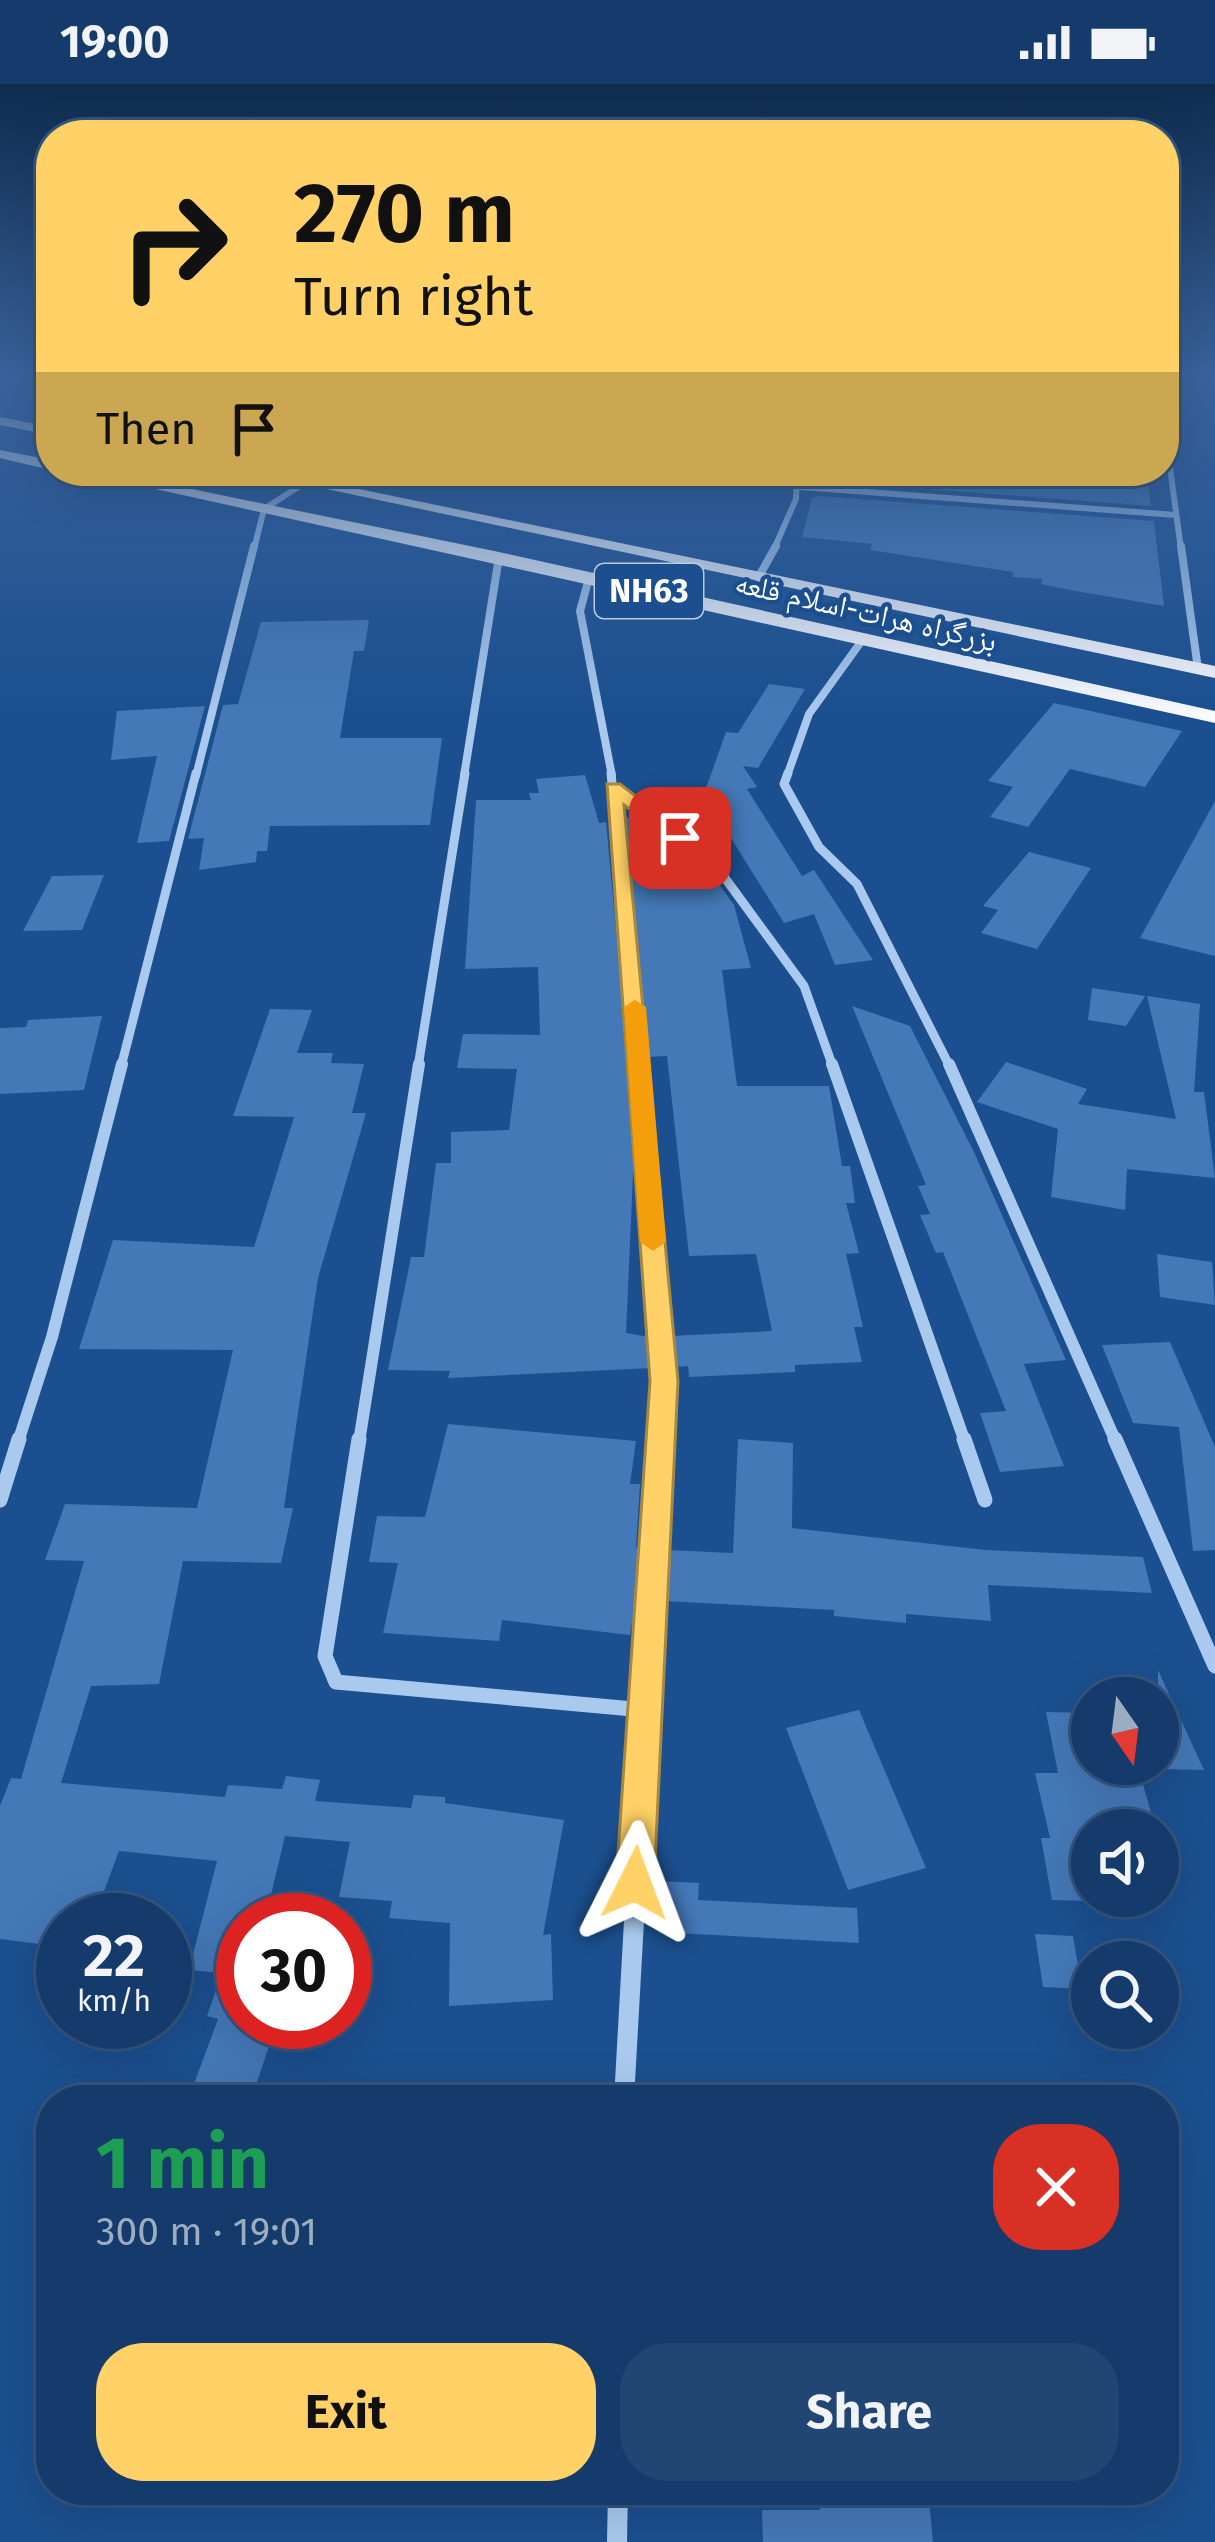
<!DOCTYPE html>
<meta charset="utf-8">
<style>
:root{--surface:#143b6b;--page:#214673;--text:#f1f3f6;--muted:#9dadc1;--line:#33557e;--accent:#ffd166}
body{margin:0;font-family:"Fira Sans","Noto Naskh Arabic",sans-serif;background:var(--page);color:var(--text);height:100vh;display:flex;flex-direction:column;font-size:45px;white-space:nowrap}
*{box-sizing:border-box;margin:0}
p{font-size:39px;color:var(--muted)}
.icon{flex:none;width:66px;height:66px;fill:none;stroke:currentColor;stroke-width:2;stroke-linecap:round;stroke-linejoin:round}
.map{position:relative;flex:1;overflow:hidden}
.drawer{position:absolute;left:36px;top:2001px;width:1143px;height:420px;display:flex;flex-direction:column;background:var(--surface);border-radius:48px;box-shadow:0 12px 48px #0002,0 0 0 3px var(--line)}
.drawer>*{flex:none}
.hud{position:absolute;left:36px;top:36px;width:1143px;height:366px;border-radius:48px;box-shadow:0 12px 48px #0002,0 0 0 3px var(--line);background:#ffd166;color:#111;overflow:hidden}
.needle{width:78px;rotate:166deg}
.tools{position:absolute;left:1071px;top:1593px;display:grid;gap:24px}
.tools a{display:grid;place-items:center;width:108px;height:108px;border-radius:50%;background:var(--surface);box-shadow:0 12px 48px #0002,0 0 0 3px var(--line);font-size:60px}
.speed{position:absolute;left:36px;top:1809px;display:flex;gap:24px;font-size:60px;font-weight:700;text-align:center}
.speed>*{display:grid;place-content:center;width:156px;height:156px;border-radius:50%;background:var(--surface);box-shadow:0 12px 48px #0002,0 0 0 3px var(--line);line-height:1}
.speed small{font-size:30px;font-weight:400}
.speed .limit{border:18px solid #d22;background:#fff;color:#111}
.pin{position:absolute;display:grid;place-items:center;width:102px;height:102px;color:#fff;margin:-51px;border-radius:24px;box-shadow:0 6px 18px #0006}
.me{position:absolute;width:132px;margin:-66px;rotate:3deg;stroke-linejoin:round;filter:drop-shadow(0 0 9px #0008)}
.turn{display:flex;align-items:center;gap:42px;height:252px;padding:0 60px;font-size:54px}
.turn .icon{width:156px;height:156px;stroke-width:2.5}
.turn b{display:block;font-size:84px;line-height:102px}
.then{display:flex;align-items:center;height:114px;padding:0 60px;background:#0003;gap:24px;font-size:45px}
.round{display:grid;place-items:center;flex:none;width:126px;height:126px;border-radius:48px;background:var(--page)}
.headline{display:flex;align-items:center;justify-content:space-between;height:204px;padding:0 60px}
h1{font-size:72px;font-weight:700;line-height:90px;color:#1e9e55}
.action{display:flex;gap:24px;margin-top:auto;padding:24px 60px}
.action a{flex:1;height:138px;border-radius:48px;background:var(--accent);color:#111;font-size:48px;font-weight:700;line-height:138px;text-align:center}
.action a+a{background:var(--page);color:var(--text)}
.status{display:flex;justify-content:space-between;align-items:center;height:84px;padding:0 60px;background:var(--surface);direction:ltr}
.status svg{height:33px;fill:currentColor}
.map>svg:first-child{display:block}
</style>
<div class="status"><b>19:00</b><svg viewBox="0 0 49 12"><path d="M0 12V9h3v3zM5 12V6h3v6zM10 12V3h3v9zM15 12V0h3v12zM26 1h20v11H26zM47 4h2v5h-2z"/></svg></div>
<div class="map">
<svg width="1215" height="2458" viewBox="0 0 1215 2458">
<rect width="100%" height="100%" fill="#1b4f8f"/>
<g fill="#4478b7">
<path d="M 884,387 L 1069,387 L 1147,394 L 1151,422 L 875,401 Z"/>
<path d="M 819,412 L 1154,437 L 1164,522 L 1070,506 L 1041,500 L 1043,495 L 1013,493 L 1013,488 L 870,466 L 872,460 L 802,453 L 812,414 Z"/>
<path d="M 369,536 L 364,567 L 354,567 L 340,654 L 442,654 L 430,741 L 270,742 L 267,767 L 257,767 L 256,778 L 199,786 L 204,754 L 188,755 L 223,621 L 238,620 L 261,538 Z"/>
<path d="M 769,600 L 805,605 L 758,684 L 743,682 L 757,703 L 747,705 L 802,792 L 814,786 L 873,876 L 835,881 L 814,830 L 784,839 L 709,719 L 706,711 L 711,709 L 704,710 L 726,648 L 738,649 Z"/>
<path d="M 1054,619 L 1182,647 L 1145,703 L 1070,685 L 1028,743 L 990,733 L 1013,703 L 988,697 Z"/>
<path d="M 205,622 L 169,757 L 137,759 L 157,672 L 111,676 L 117,627 Z"/>
<path d="M 585,691 L 599,739 L 606,738 L 628,974 L 634,1069 L 626,1249 L 650,1253 L 652,1284 L 448,1294 L 450,1287 L 388,1286 L 411,1173 L 424,1173 L 436,1079 L 451,1079 L 451,1048 L 509,1046 L 517,985 L 457,984 L 463,950 L 540,951 L 538,883 L 465,885 L 476,716 L 531,716 L 529,709 L 539,709 L 536,695 Z"/>
<path d="M 1215,717 L 1215,872 L 1140,854 Z"/>
<path d="M 705,719 L 720,772 L 659,727 Z"/>
<path d="M 636,732 L 708,785 L 734,821 L 751,884 L 722,886 L 737,1002 L 829,1002 L 842,1082 L 850,1082 L 855,1119 L 846,1119 L 859,1169 L 846,1170 L 863,1243 L 854,1243 L 862,1278 L 795,1281 L 795,1288 L 689,1293 L 688,1282 L 673,1283 L 671,1252 L 772,1247 L 756,1170 L 689,1172 L 667,972 L 646,973 L 624,734 Z"/>
<path d="M 1029,768 L 1091,784 L 1037,865 L 981,849 L 998,826 L 983,822 Z"/>
<path d="M 104,791 L 82,846 L 23,847 L 52,792 Z"/>
<path d="M 1092,904 L 1145,912 L 1126,942 L 1088,936 Z"/>
<path d="M 1147,912 L 1200,920 L 1194,1008 L 1204,1008 L 1215,1094 L 1127,1085 L 1125,1126 L 1051,1113 L 1058,1045 L 977,1018 L 1006,978 L 1087,1005 L 1078,1020 L 1176,1035 Z"/>
<path d="M 852,922 L 910,942 L 974,1068 L 1066,1276 L 1024,1280 L 1064,1382 L 1000,1388 L 980,1329 L 1006,1327 L 943,1168 L 936,1169 L 920,1131 L 930,1130 L 918,1102 L 926,1101 Z"/>
<path d="M 270,925 L 312,926 L 297,969 L 333,969 L 331,979 L 364,980 L 352,1029 L 366,1029 L 318,1194 L 284,1424 L 293,1424 L 281,1479 L 183,1477 L 159,1600 L 91,1602 L 61,1699 L 225,1713 L 228,1701 L 282,1705 L 286,1692 L 320,1696 L 315,1717 L 411,1724 L 414,1711 L 445,1713 L 445,1719 L 564,1736 L 543,1851 L 551,1850 L 553,1916 L 449,1922 L 450,1839 L 389,1834 L 392,1817 L 339,1813 L 350,1758 L 285,1752 L 265,1836 L 243,1836 L 243,1938 L 277,1938 L 252,2013 L 194,2000 L 218,1935 L 207,1932 L 222,1889 L 189,1886 L 217,1777 L 119,1767 L 100,1818 L 86,1816 L 79,1836 L 63,1836 L 63,1863 L 0,1855 L 0,1722 L 11,1694 L 21,1695 L 84,1477 L 45,1476 L 65,1420 L 197,1424 L 233,1266 L 79,1265 L 113,1156 L 254,1163 L 294,1033 L 233,1032 Z"/>
<path d="M 102,932 L 84,1006 L 0,1010 L 0,944 L 26,943 L 28,936 Z"/>
<path d="M 1157,1170 L 1212,1178 L 1215,1221 L 1160,1213 Z"/>
<path d="M 1170,1258 L 1215,1363 L 1215,1466 L 1193,1467 L 1179,1343 L 1133,1339 L 1102,1261 Z"/>
<path d="M 448,1340 L 636,1357 L 630,1400 L 640,1400 L 636,1464 L 643,1464 L 640,1516 L 636,1516 L 630,1551 L 502,1536 L 499,1557 L 383,1549 L 398,1479 L 369,1478 L 377,1432 L 425,1433 Z"/>
<path d="M 738,1355 L 793,1359 L 792,1444 L 985,1466 L 1143,1473 L 1152,1509 L 988,1501 L 991,1537 L 906,1530 L 906,1539 L 834,1532 L 834,1526 L 664,1517 L 667,1466 L 733,1469 Z"/>
<path d="M 1158,1586 L 1204,1686 L 1158,1685 Z"/>
<path d="M 859,1626 L 926,1784 L 848,1806 L 786,1644 Z"/>
<path d="M 1046,1628 L 1092,1629 L 1092,1680 L 1137,1680 L 1155,1742 L 1092,1743 L 1092,1817 L 1052,1816 L 1041,1754 L 1050,1754 L 1035,1689 L 1058,1689 Z"/>
<path d="M 660,1797 L 699,1799 L 698,1816 L 857,1824 L 859,1859 L 659,1848 Z"/>
<path d="M 1035,1850 L 1073,1852 L 1082,1905 L 1043,1903 Z"/>
<path d="M 819,2406 L 928,2406 L 933,2458 L 763,2458 L 762,2426 L 820,2426 Z"/>
</g>
<g fill="none" stroke-linecap="round" stroke-linejoin="round">
<g stroke="#a9c9ee" stroke-width="6">
<path d="M 1164,339 L 1181,465"/>
<path d="M 800,403 L 1176,431"/>
<path d="M 254,465 L 264,425 L 306,398"/>
<path d="M 774,465 L 796,415 L 797,387"/>
</g>
<g stroke="#a9c9ee" stroke-width="8">
<path d="M 1181,462 L 1198,585"/>
<path d="M 589,494 L 580,527 L 612,692"/>
<path d="M 758,494 L 776,462"/>
<path d="M 196,692 L 254,462"/>
<path d="M 464,692 L 499,473"/>
<path d="M 787,692 L 809,630 L 863,555"/>
</g>
<g stroke="#a9c9ee" stroke-width="9">
<path d="M 611,689 L 638,983"/>
<path d="M 788,689 L 784,700 L 819,763 L 857,800 L 950,983"/>
<path d="M 614,704 L 714,779 L 804,902 L 833,983"/>
<path d="M 121,983 L 196,689"/>
<path d="M 418,983 L 465,689"/>
</g>
<g stroke="#a9c9ee" stroke-width="12">
<path d="M 637,980 L 664,1297 L 661,1358"/>
<path d="M 832,980 L 965,1358"/>
<path d="M 949,980 L 1116,1358"/>
<path d="M 18,1358 L 52,1253 L 122,980"/>
<path d="M 359,1358 L 419,980"/>
</g>
<g stroke="#a9c9ee" stroke-width="15">
<path d="M 359,1355 L 325,1572 L 336,1598 L 644,1626"/>
<path d="M 964,1355 L 985,1416"/>
<path d="M 1115,1355 L 1215,1582"/>
<path d="M 0,1416 L 19,1355"/>
<path d="M 634,1840 L 661,1355"/>
</g>
<g stroke="#a9c9ee" stroke-width="20">
<path d="M 624,2016 L 634,1837"/>
<path d="M 617,2458 L 618,2406"/>
</g>
<g fill="#f8faff" fill-rule="evenodd">
<path d="M 0,333 L 51,343 L 51,351 L 0,341 Z"/>
<path d="M 0,366 L 51,376 L 51,386 L 0,374 Z"/>
<path d="M 74,387 L 104,387 L 499,468 L 1215,627 L 1215,639 Z"/>
<path d="M 242,387 L 272,387 L 1215,582 L 1215,594 Z"/>
</g>
</g>
<linearGradient id="sky" x2="0" y2="1"><stop stop-color="#0f2b4f"/><stop offset="0.46" stop-color="#39639b"/><stop offset="1" stop-color="#39639b" stop-opacity="0"/></linearGradient>
<rect width="1215" height="632" fill="url(#sky)"/>
<path fill="#ffd166" stroke="#a68842" stroke-width="3" d="M 607,700 L 620,700 L 690,754 L 674,758 L 624,721 L 678,1297 L 654,1799 L 648,1813 L 635,1818 L 622,1813 L 616,1799 L 650,1297 Z"/>
<path fill="#f59e0b" d="M 635,916 L 646,923 L 666,1158 L 653,1167 L 640,1158 L 624,923 Z"/>
<g text-anchor="middle" dominant-baseline="central" stroke-width="9" stroke-linejoin="round" paint-order="stroke">
<g font-size="30" fill="#fff" stroke="#1b4f8f">
<text transform="translate(866 528) rotate(13)">بزرگراه هرات-اسلام قلعه</text>
</g>
<rect fill="#1b4f8f" stroke="#bbcadd" stroke-width="3" x="595" y="480" width="108" height="54" rx="9"/>
<g font-size="33" font-weight="bold" fill="#fff">
<text x="649" y="507">NH63</text>
</g>
</g>
</svg>
<div class="tools">
<a><svg class="needle" viewBox="-14 -14 28 28"><path d="M0-13l5 13h-10z" fill="#e53935"/><path d="M0 13l5-13h-10z" fill="#9dadc1"/></svg></a>
<a><svg class="icon" aria-label="sound" viewBox="0 0 24 24"><path d="M4 9h4l5-4v14l-5-4H4zM17 9q2 3 0 6"/></svg></a>
<a><svg class="icon" aria-label="search" viewBox="0 0 24 24"><circle cx="10" cy="10" r="6"/><path d="M15 15l6 6"/></svg></a>
</div>
<div class="speed"><div>22<small>km/h</small></div><div class="limit">30</div></div>
<div class="pin" style="left:680px;top:754px;background:#d93025"><svg class="icon" aria-label="arrive" viewBox="0 0 24 24"><path d="M6 21V4h12l-3 4 3 4H6"/></svg></div>
<svg class="me" style="left:635px;top:1799px" viewBox="-20 -20 40 40"><path d="M0-17L14 15 0 8-14 15z" fill="#ffd166" stroke="#fff" stroke-width="4"/></svg>
<div class="hud">
<div class="turn"><svg class="icon" aria-label="right" viewBox="0 0 24 24"><path d="M7 20v-9h11M14 6l5 5-5 5"/></svg><div><b>270 m</b>Turn right</div></div>
<div class="then">Then<svg class="icon" aria-label="arrive" viewBox="0 0 24 24"><path d="M6 21V4h12l-3 4 3 4H6"/></svg></div>
</div>
<section class="drawer">
<div class="headline"><div><h1>1 min</h1><p>300 m · 19:01</p></div><a class="round" style="background:#d93025;color:#fff"><svg class="icon" aria-label="close" viewBox="0 0 24 24"><path d="M6 6l12 12M18 6L6 18"/></svg></a></div>
<div class="action"><a>Exit</a><a>Share</a></div>
</section>
</div>
